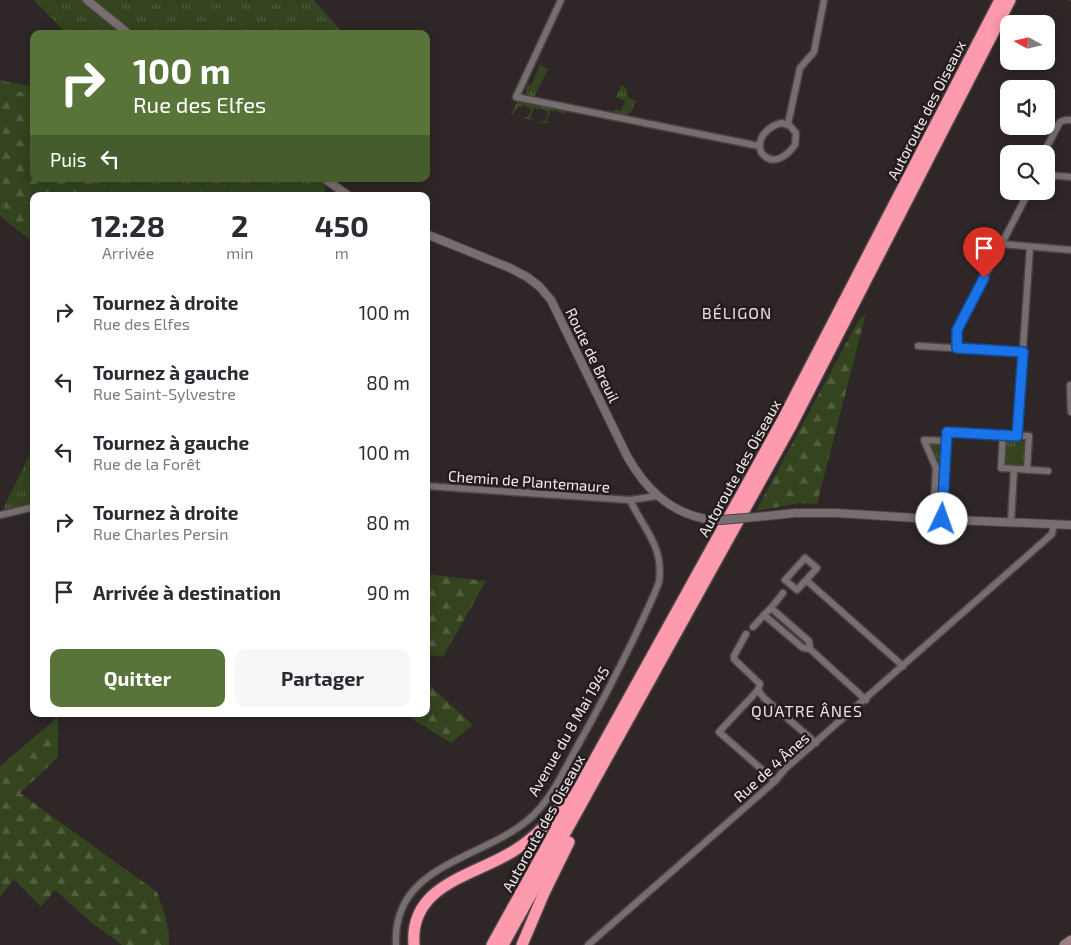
<!DOCTYPE html>
<html lang="fr">
<meta charset="utf-8">
<style>
:root{--surface:#fff;--page:#f7f7f7;--text:#2b2b33;--muted:#7c7c81;--accent:#597438}
body{margin:0;font-family:"Exo 2",sans-serif;background:var(--page);color:var(--text);height:100vh;display:flex;flex-direction:column;font-size:19px;white-space:nowrap}
*{box-sizing:border-box;margin:0}
p{font-size:16px;color:var(--muted)}
.icon{flex:none;width:28px;height:28px;fill:none;stroke:currentColor;stroke-width:2;stroke-linecap:round;stroke-linejoin:round}
.map{position:relative;flex:1;overflow:hidden}
.sheet{position:absolute;left:30px;top:192px;width:400px;height:525px;display:flex;flex-direction:column;background:var(--surface);border-radius:10px;box-shadow:0 2px 12px #0003}
.sheet>*{flex:none}
.banner{position:absolute;left:30px;top:30px;width:400px;height:152px;border-radius:10px;box-shadow:0 2px 12px #0003;background:#597438;color:#fff;overflow:hidden}
.needle{width:32px;rotate:278deg}
.tools{position:absolute;left:1000px;top:15px;display:grid;gap:10px}
.tools a{display:grid;place-items:center;width:55px;height:55px;border-radius:10px;background:var(--surface);box-shadow:0 2px 12px #0003;font-size:25px}
.pin{position:absolute;display:grid;place-items:center;width:42px;height:42px;color:#fff;margin:-51px -21px;border-radius:50% 50% 50% 0;rotate:-45deg;box-shadow:0 0 5px #0007}
.pin .icon{rotate:45deg}
.me{position:absolute;width:55px;margin:-28px;rotate:3deg;stroke-linejoin:round;filter:drop-shadow(0 0 4px #0008)}
.turn{display:flex;align-items:center;gap:18px;height:105px;padding:0 20px;font-size:22px}
.turn .icon{width:65px;height:65px;stroke-width:2.5}
.turn b{display:block;font-size:35px;line-height:42px}
.then{display:flex;align-items:center;height:48px;padding:0 20px;background:#0003;gap:10px;font-size:19px}
.eta{display:flex;justify-content:space-evenly;align-items:center;height:85px;text-align:center}
.eta b{font-size:30px;font-weight:700;line-height:35px}
.action{display:flex;gap:10px;margin-top:auto;padding:10px 20px}
.action a{flex:1;height:58px;border-radius:10px;background:var(--accent);color:#fff;font-size:20px;font-weight:700;line-height:58px;text-align:center}
.action a+a{background:var(--page);color:var(--text)}
ul{padding:0;list-style:none}
li{display:flex;align-items:center;gap:15px;height:70px;padding:0 20px}
li div{flex:1}
li b{display:block;font-size:19px}
li em{font-style:normal}
.map>svg:first-child{display:block}
</style>
<div class="map">
<svg width="1071" height="945" viewBox="0 0 1071 945">
<defs>
<pattern id="grass-tufts" width="24" height="20" patternUnits="userSpaceOnUse" patternTransform="scale(1.25)"><rect width="24" height="20" fill="#33441f"/><path d="M3 7l-1-3M5 7V3M7 7l1-3M15 17l-1-3M17 17v-4M19 17l1-3" fill="none" stroke="#515f40"/></pattern>
<pattern id="forest-firs" width="22" height="20" patternUnits="userSpaceOnUse" patternTransform="scale(1.25)"><rect width="22" height="20" fill="#33441f"/><path d="M5 1l3.5 6h-7zM16 11l3.5 6h-7z" fill="#515f40"/></pattern>
</defs>
<rect width="100%" height="100%" fill="#2e2627"/>
<g fill="url(#grass-tufts)">
<path d="M 34,0 L 314,0 L 342,32 L 342,34 L 67,34 Z"/>
<path d="M 540,65 L 548,69 L 534,97 L 527,94 L 526,91 L 527,84 L 531,85 Z"/>
<path d="M 0,80 L 34,87 L 34,179 L 326,179 L 324,196 L 34,196 L 34,243 L 0,216 Z"/>
<path d="M 621,85 L 627,88 L 628,97 L 636,101 L 631,112 L 626,116 L 613,113 L 614,109 L 621,111 L 625,101 L 616,97 Z"/>
<path d="M 518,101 L 519,101 L 566,110 L 564,114 L 555,110 L 554,112 L 551,110 L 546,120 L 549,123 L 541,123 L 540,120 L 544,122 L 548,112 L 539,108 L 538,110 L 534,108 L 530,118 L 534,120 L 524,118 L 524,116 L 528,117 L 531,109 L 523,105 L 522,107 L 518,106 L 513,115 L 511,114 Z"/>
<path d="M 1009,439 L 1025,441 C 1028,449 1027,461 1021,467 L 1007,465 L 1005,463 L 1006,442 Z"/>
<path d="M 924,440 L 946,441 L 942,519 L 933,519 L 936,468 Z"/>
<path d="M 34,446 L 34,504 L 3,509 Z"/>
</g>
<g fill="url(#forest-firs)">
<path d="M 0,87 L 34,96 L 34,179 L 91,179 L 95,196 L 34,196 L 34,243 L 13,222 L 0,198 Z"/>
<path d="M 866,313 L 817,504 L 799,503 L 756,511 L 858,321 Z"/>
<path d="M 426,574 L 486,581 L 443,657 L 426,654 Z"/>
<path d="M 426,682 L 473,725 L 451,743 L 405,714 L 426,714 Z"/>
<path d="M 58,717 L 58,757 L 20,793 L 157,892 C 163,910 170,926 169,945 L 122,945 L 91,922 L 55,890 L 41,907 L 14,879 L 0,897 L 0,766 Z"/>
</g>
<g fill="none" stroke-linecap="round" stroke-linejoin="round">
<path stroke="#3a5610" stroke-width="2" d="M 1070,0 L 1071,0"/>
<defs>
<g id="minor">
<path d="M 561,0 L 516,97 L 759,146"/>
<path d="M 782,123 L 790,126 L 796,133 L 795,145 C 786,157 772,167 761,152 C 756,138 768,126 782,123 Z"/>
<path d="M 788,124 L 800,68 L 814,52 L 824,0"/>
<path d="M 1043,154 L 1060,122 L 1065,120 L 1071,120"/>
<path d="M 1046,175 L 1071,177"/>
<path d="M 1002,244 L 1071,250"/>
<path d="M 918,346 L 1023,352"/>
<path d="M 957,348 L 957,330 L 1029,191"/>
<path d="M 1070,385 L 1071,412"/>
<path d="M 1017,436 L 1030,247"/>
<path d="M 946,441 L 947,432 L 1003,435"/>
<path d="M 1027,470 L 1029,436 L 1003,435 L 1001,468 L 1048,471"/>
<path d="M 426,486 L 630,500 L 657,496"/>
<path d="M 0,515 L 34,507"/>
<path d="M 933,519 L 936,468 L 924,440 L 946,441 L 942,519"/>
<path d="M 1011,522 L 1014,469"/>
<path d="M 806,580 L 797,590 L 785,580 L 805,558 L 817,568 L 806,580 L 903,666"/>
<path d="M 771,608 L 783,593"/>
<path d="M 753,627 L 764,615"/>
<path d="M 746,634 L 734,656 L 734,659 L 760,684 L 758,690 L 764,698 L 816,743"/>
<path d="M 810,649 L 803,648 L 764,615 L 771,608 L 809,641 L 810,649 L 866,700"/>
<path d="M 758,690 L 719,732 L 775,781"/>
<path d="M 396,945 C 392,864 481,860 528,820 C 551,801 564,770 578,745 C 599,708 618,671 636,634 C 644,616 653,599 659,582 C 664,546 644,530 630,500"/>
<path d="M 588,945 L 775,781 L 785,769 L 1052,534 L 1054,524"/>
</g>
<g id="tertiary">
<path d="M 87,0 L 129,34"/>
<path d="M 325,179 L 349,196"/>
<path d="M 426,234 L 510,268 L 527,277 L 539,286 L 551,300 L 627,456 C 645,488 668,511 705,519"/>
<path d="M 757,517 L 795,513 L 836,513 L 933,519 L 1071,525"/>
</g>
<path id="secondary" d="M 1064,945 L 1071,940"/>
<g id="motorway">
<path d="M 414,945 C 409,885 473,876 512,852 C 535,838 554,818 568,795"/>
<path d="M 492,945 L 782,421 L 1000,0"/>
<path d="M 503,945 L 792,424 L 1010,0"/>
<path d="M 522,945 L 544,893 L 569,842"/>
</g>
</defs>
<use href="#minor" stroke="#4b4445" stroke-width="9"/>
<use href="#tertiary" stroke="#4b4445" stroke-width="10"/>
<use href="#secondary" stroke="#4b4445" stroke-width="11"/>
<use href="#motorway" stroke="#4b4445" stroke-width="14"/>
<use href="#minor" stroke="#776e6f" stroke-width="6"/>
<use href="#tertiary" stroke="#776e6f" stroke-width="8"/>
<use href="#secondary" stroke="#9f7b82" stroke-width="9"/>
<use href="#motorway" stroke="#fd9aad" stroke-width="11"/>
<defs>
<path id="tertiary-bridge" d="M 705,519 L 721,520 L 757,517"/>
</defs>
<use href="#tertiary-bridge" stroke="#4b4445" stroke-width="10" stroke-linecap="butt"/>
<use href="#tertiary-bridge" stroke="#776e6f" stroke-width="8"/>
</g>
<g fill="none" stroke-linecap="round" stroke-linejoin="round">
<defs>
<path id="route" d="M 942,519 L 947,432 L 1017,436 L 1023,352 L 957,348 L 957,330 L 984,278"/>
</defs>
<use href="#route" stroke="#114b97" stroke-width="12"/>
<use href="#route" stroke="#1a73e8" stroke-width="9"/>
</g>
<g text-anchor="middle" dominant-baseline="central" stroke-width="5" stroke-linejoin="round" paint-order="stroke">
<g font-size="15" fill="#f3edee" stroke="#241c1e">
<text transform="translate(926 110) rotate(-63)">Autoroute des Oiseaux</text>
<text transform="translate(593 355) rotate(64)">Route de Breuil</text>
<text transform="translate(739 468) rotate(-61)">Autoroute des Oiseaux</text>
<text transform="translate(529 481) rotate(4)">Chemin de Plantemaure</text>
<text transform="translate(568 731) rotate(-60)">Avenue du 8 Mai 1945</text>
<text transform="translate(771 767) rotate(-42)">Rue de 4 Ânes</text>
<text transform="translate(543 823) rotate(-61)">Autoroute des Oiseaux</text>
</g>
<g font-size="16" letter-spacing="1" fill="#ebe1e2" stroke="#241c1e">
<text x="737" y="312">BÉLIGON</text>
<text x="807" y="710">QUATRE ÂNES</text>
</g>
</g>
</svg>
<div class="tools">
<a><svg class="needle" viewBox="-14 -14 28 28"><path d="M0-13l5 13h-10z" fill="#e53935"/><path d="M0 13l5-13h-10z" fill="#7c7c81"/></svg></a>
<a><svg class="icon" aria-label="sound" viewBox="0 0 24 24"><path d="M4 9h4l5-4v14l-5-4H4zM17 9q2 3 0 6"/></svg></a>
<a><svg class="icon" aria-label="search" viewBox="0 0 24 24"><circle cx="10" cy="10" r="6"/><path d="M15 15l6 6"/></svg></a>
</div>
<div class="pin" style="left:984px;top:278px;background:#d93025"><svg class="icon" aria-label="arrive" viewBox="0 0 24 24"><path d="M6 21V4h12l-3 4 3 4H6"/></svg></div>
<svg class="me" style="left:942px;top:519px" viewBox="-20 -20 40 40"><circle r="19" fill="#fff"/><path d="M0-13L10 11 0 6-10 11z" fill="#1a73e8"/></svg>
<div class="banner">
<div class="turn"><svg class="icon" aria-label="right" viewBox="0 0 24 24"><path d="M7 20v-9h11M14 6l5 5-5 5"/></svg><div><b>100 m</b>Rue des Elfes</div></div>
<div class="then">Puis<svg class="icon" aria-label="left" viewBox="0 0 24 24"><path d="M17 20v-9H6M10 6l-5 5 5 5"/></svg></div>
</div>
<section class="sheet">
<div class="eta">
<div><b>12:28</b><p>Arrivée</p></div>
<div><b>2</b><p>min</p></div>
<div><b>450</b><p>m</p></div>
</div>
<ul>
<li><svg class="icon" aria-label="right" viewBox="0 0 24 24"><path d="M7 20v-9h11M14 6l5 5-5 5"/></svg><div><b>Tournez à droite</b><p>Rue des Elfes</p></div><em>100 m</em></li>
<li><svg class="icon" aria-label="left" viewBox="0 0 24 24"><path d="M17 20v-9H6M10 6l-5 5 5 5"/></svg><div><b>Tournez à gauche</b><p>Rue Saint-Sylvestre</p></div><em>80 m</em></li>
<li><svg class="icon" aria-label="left" viewBox="0 0 24 24"><path d="M17 20v-9H6M10 6l-5 5 5 5"/></svg><div><b>Tournez à gauche</b><p>Rue de la Forêt</p></div><em>100 m</em></li>
<li><svg class="icon" aria-label="right" viewBox="0 0 24 24"><path d="M7 20v-9h11M14 6l5 5-5 5"/></svg><div><b>Tournez à droite</b><p>Rue Charles Persin</p></div><em>80 m</em></li>
<li><svg class="icon" aria-label="arrive" viewBox="0 0 24 24"><path d="M6 21V4h12l-3 4 3 4H6"/></svg><div><b>Arrivée à destination</b></div><em>90 m</em></li>
</ul>
<div class="action"><a>Quitter</a><a>Partager</a></div>
</section>
</div>
